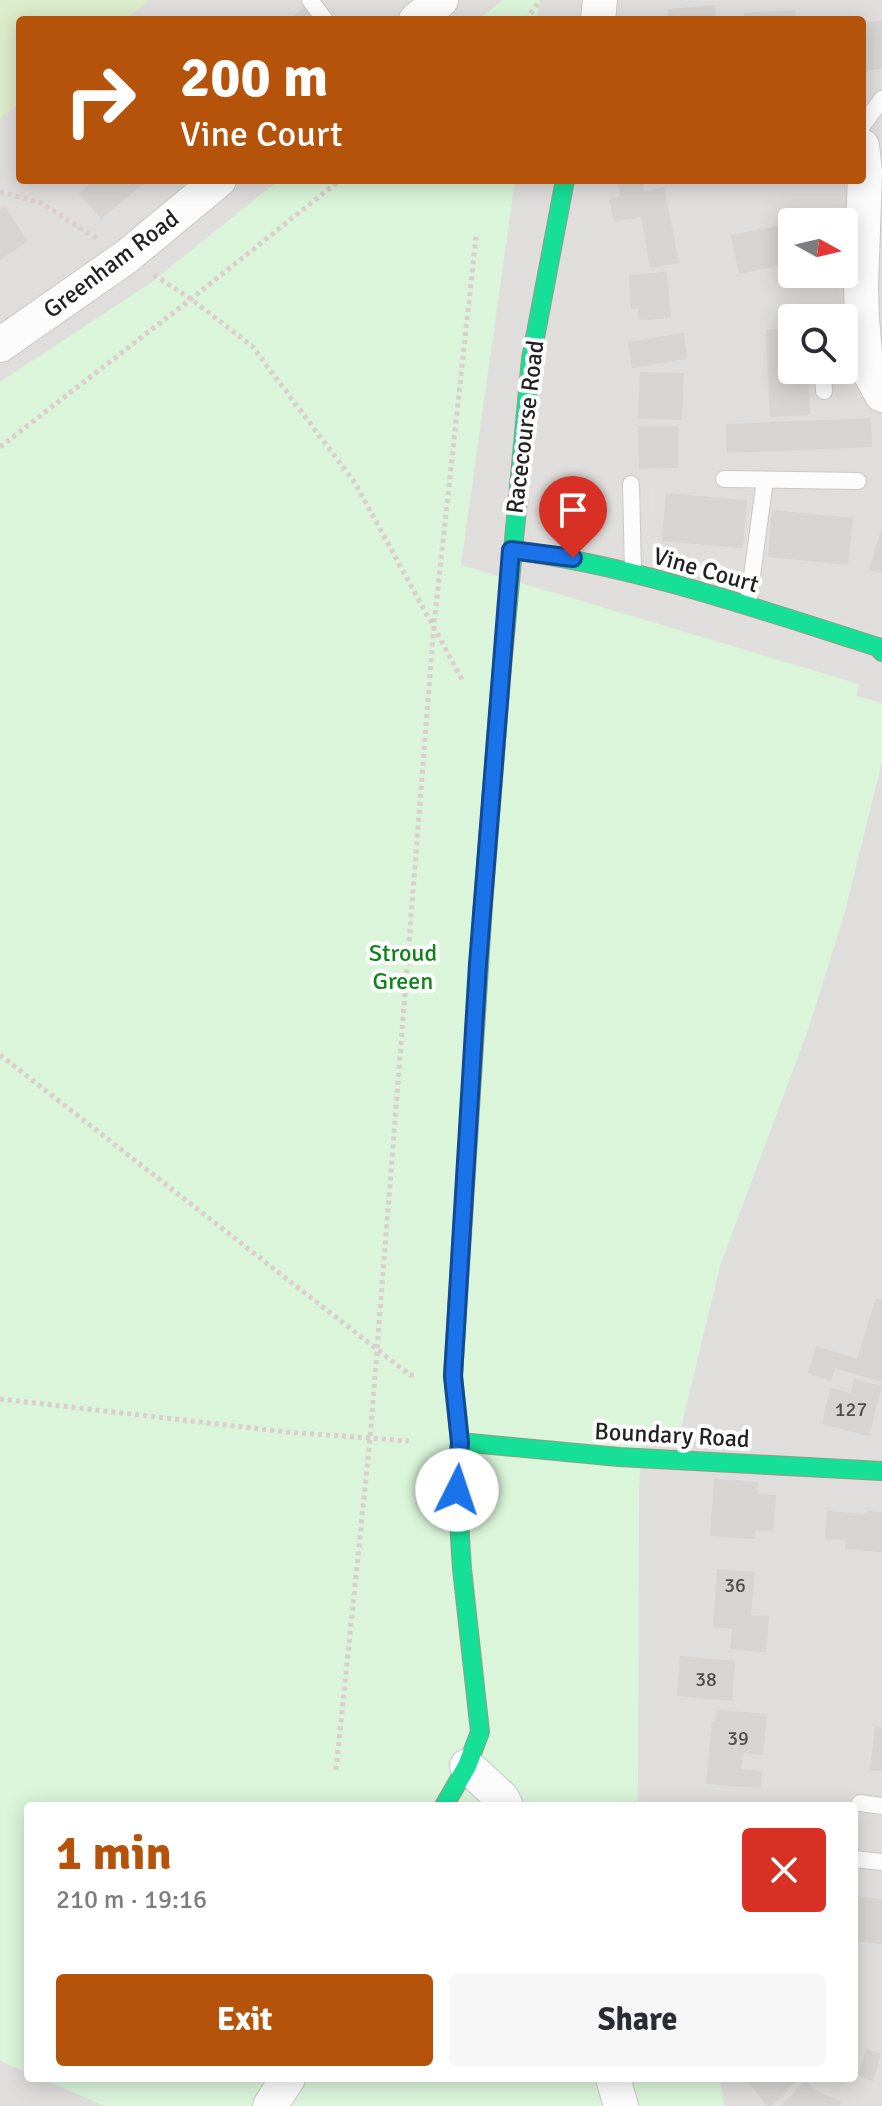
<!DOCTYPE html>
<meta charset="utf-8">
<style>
:root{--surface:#fff;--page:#f7f7f7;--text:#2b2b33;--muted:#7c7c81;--accent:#b45309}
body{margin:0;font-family:Signika,sans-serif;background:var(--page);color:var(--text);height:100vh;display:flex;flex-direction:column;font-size:30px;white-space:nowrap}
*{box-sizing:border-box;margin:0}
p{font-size:26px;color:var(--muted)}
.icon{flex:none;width:44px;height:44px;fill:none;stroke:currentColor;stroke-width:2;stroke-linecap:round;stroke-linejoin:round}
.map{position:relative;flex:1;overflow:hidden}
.panel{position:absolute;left:24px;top:1802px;width:834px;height:280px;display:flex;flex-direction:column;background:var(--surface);border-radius:8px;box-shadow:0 4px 20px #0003}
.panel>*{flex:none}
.guide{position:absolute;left:16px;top:16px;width:850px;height:168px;border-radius:8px;box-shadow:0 4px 20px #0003;background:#b45309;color:#fff;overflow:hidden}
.needle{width:52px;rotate:98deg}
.fabs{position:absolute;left:778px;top:208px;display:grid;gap:16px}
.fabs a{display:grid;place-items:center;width:80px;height:80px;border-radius:8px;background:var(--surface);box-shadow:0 4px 20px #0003;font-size:40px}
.pin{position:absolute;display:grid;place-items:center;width:68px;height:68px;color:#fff;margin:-82px -34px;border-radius:50% 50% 50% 0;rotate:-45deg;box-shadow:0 0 8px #0007}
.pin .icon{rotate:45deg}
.me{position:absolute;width:88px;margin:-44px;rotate:4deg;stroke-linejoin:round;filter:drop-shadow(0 0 6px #0008)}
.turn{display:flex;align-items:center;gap:28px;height:168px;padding:0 32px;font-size:36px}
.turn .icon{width:104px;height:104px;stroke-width:2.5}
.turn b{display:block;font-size:56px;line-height:68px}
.round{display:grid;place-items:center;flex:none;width:84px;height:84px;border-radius:8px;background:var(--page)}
.headline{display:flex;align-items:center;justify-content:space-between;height:136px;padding:0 32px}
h1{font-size:48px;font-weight:800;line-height:60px;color:var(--accent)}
.cta{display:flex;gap:16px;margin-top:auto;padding:16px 32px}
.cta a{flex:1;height:92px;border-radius:8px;background:var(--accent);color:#fff;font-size:32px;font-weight:800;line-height:92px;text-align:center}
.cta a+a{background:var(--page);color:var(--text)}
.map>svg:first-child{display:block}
</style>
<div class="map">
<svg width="882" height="2106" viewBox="0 0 882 2106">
<rect width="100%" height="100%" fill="#f0eeeb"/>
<path fill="#dfdedc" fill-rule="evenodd" d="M 0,0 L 882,0 L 882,2106 L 0,2106 ZM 20,20 L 862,20 L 862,180 L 20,180 ZM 792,222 L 844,222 L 844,274 L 792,274 ZM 792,318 L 844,318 L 844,370 L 792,370 ZM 28,1806 L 854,1806 L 854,2078 L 28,2078 Z"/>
<path fill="#ddeccb" d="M 0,0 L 150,0 L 124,20 L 20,20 L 20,102 L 0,119 Z"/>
<g fill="#daf5da">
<path d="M 503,0 L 540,0 L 537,20 L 478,20 Z"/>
<path d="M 279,180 L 515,180 L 461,565 L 859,684 L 856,696 L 882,703 L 882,762 L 844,915 L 809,1027 L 720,1266 L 677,1445 L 642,1442 L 639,1489 L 638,1806 L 28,1806 L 28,2073 L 0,2061 L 0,382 L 149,284 Z"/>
<path d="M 40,2078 L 720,2078 L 724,2106 L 105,2106 Z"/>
</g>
<g fill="#e0dfde">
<path d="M 653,480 L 657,563 L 608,550 L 605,481 Z"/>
<path d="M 689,577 L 882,633 L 882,700 L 862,693 L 864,683 L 675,626 Z"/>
</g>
<g fill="#d7d4d2">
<path d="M 715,5 L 716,20 L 668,20 L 668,9 Z"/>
<path d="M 304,7 L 315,20 L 289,20 Z"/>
<path d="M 795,10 L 795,20 L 744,20 L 744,13 Z"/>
<path d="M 882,21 L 882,69 L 862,71 L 862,23 Z"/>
<path d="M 94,180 L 148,180 L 101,219 L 79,193 Z"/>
<path d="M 617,180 L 642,180 L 644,191 L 664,187 L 679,263 L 650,268 L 641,217 L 614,222 L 609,199 L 620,196 Z"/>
<path d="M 5,207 L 28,241 L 0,260 L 0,210 Z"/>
<path d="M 792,223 L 792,263 L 739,274 L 731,235 Z"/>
<path d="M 667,272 L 671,318 L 639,320 L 638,308 L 631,309 L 629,275 Z"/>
<path d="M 792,328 L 792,370 L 808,370 L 810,415 L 770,417 L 766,330 Z"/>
<path d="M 684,333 L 687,359 L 632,368 L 628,342 Z"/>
<path d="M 640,372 L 684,373 L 682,420 L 638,418 Z"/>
<path d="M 871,418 L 872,447 L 727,453 L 726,424 Z"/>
<path d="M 638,426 L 678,426 L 678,468 L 639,469 Z"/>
<path d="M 666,493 L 747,500 L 743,548 L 662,541 Z"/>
<path d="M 772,510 L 853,518 L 848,565 L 768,557 Z"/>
<path d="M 881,530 L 882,530 L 882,573 L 869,570 Z"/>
<path d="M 876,1298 L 882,1300 L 882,1382 L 835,1368 L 831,1381 L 808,1373 L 816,1346 L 857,1359 Z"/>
<path d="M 854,1379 L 882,1386 L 869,1436 L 822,1424 L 830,1388 L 851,1393 Z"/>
<path d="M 714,1479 L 758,1482 L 757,1494 L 776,1495 L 773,1531 L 755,1530 L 755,1539 L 710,1536 Z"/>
<path d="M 827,1511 L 866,1514 L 867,1511 L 882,1512 L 882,1552 L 845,1549 L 846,1540 L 825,1539 Z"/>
<path d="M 717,1569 L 755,1572 L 751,1615 L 769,1616 L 766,1652 L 730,1649 L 732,1629 L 713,1627 Z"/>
<path d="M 680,1656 L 735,1661 L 732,1701 L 677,1696 Z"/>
<path d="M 717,1710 L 767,1714 L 763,1755 L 743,1753 L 741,1769 L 762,1771 L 761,1788 L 706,1784 L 712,1722 L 715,1722 Z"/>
<path d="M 875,1726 L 882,1727 L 882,1771 L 870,1770 Z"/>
<path d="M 854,1896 L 882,1899 L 882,1944 L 854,1941 Z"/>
<path d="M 866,2049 L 881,2053 L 873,2081 L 858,2076 Z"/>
<path d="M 745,2078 L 800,2078 L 772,2106 L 767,2106 Z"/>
<path d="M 804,2081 L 821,2093 L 843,2102 L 841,2106 L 782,2106 Z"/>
</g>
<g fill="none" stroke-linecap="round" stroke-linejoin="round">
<defs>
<g id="lane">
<path d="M 310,0 L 325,20"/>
<path d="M 862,126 L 882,99"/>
<path d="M 823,370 L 824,391"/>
<path d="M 724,479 L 858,481"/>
<path d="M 631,484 L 633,572"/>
<path d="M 748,605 L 765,480"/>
<path d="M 860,1803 L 882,1806"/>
<path d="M 854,1859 L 882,1862"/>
</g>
<g id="street">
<path d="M 416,20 L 441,0"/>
<path d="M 598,20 L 600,0"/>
<path d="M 862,146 L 865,172 L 861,287 L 862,319 L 866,366 L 882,395"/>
<path d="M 0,345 L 126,257 L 219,180"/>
<path d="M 467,1766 L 502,1798 L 506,1806"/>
<path d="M 613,2078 L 621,2106"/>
<path d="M 270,2106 L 288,2078"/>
</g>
<g id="fast">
<path d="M 511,550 C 636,566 758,609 878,647 L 882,652"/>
<path d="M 502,667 L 531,359 L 565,180"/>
<path d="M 460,1442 L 619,1457 L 882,1471"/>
<path d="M 444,1806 L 467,1766 L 480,1732 L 462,1569 L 457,1490 L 460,1442 L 453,1376 L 483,904"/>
</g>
<path id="jam" d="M 483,904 L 502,667"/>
</defs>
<use href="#lane" stroke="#c9c8c7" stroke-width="18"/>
<use href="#street" stroke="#c9c8c7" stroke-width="36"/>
<use href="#fast" stroke="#999a82" stroke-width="20"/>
<use href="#jam" stroke="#999a82" stroke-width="20"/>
<g stroke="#dccecd" stroke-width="5" stroke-dasharray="4 4" stroke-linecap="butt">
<path d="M 526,20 L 540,0"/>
<path d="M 0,192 L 41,203 L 99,240"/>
<path d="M 154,275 L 191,299 L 252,346 L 355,483 L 463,681"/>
<path d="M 0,447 L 191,299 L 340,180"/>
<path d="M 0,1055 L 410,1375 L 416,1375"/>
<path d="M 0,1399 L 287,1432 L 409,1441"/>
<path d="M 336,1770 L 370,1439 L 434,624 L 476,237"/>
</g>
<use href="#lane" stroke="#fdfcfc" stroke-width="16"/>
<use href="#street" stroke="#fdfcfc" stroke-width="34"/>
<use href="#fast" stroke="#16e098" stroke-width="18"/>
<use href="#jam" stroke="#f24e42" stroke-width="18"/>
</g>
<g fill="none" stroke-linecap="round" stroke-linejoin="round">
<defs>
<path id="route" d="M 457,1490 L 460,1442 L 453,1376 L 478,964 L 511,550 L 573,558"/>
</defs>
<use href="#route" stroke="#114b97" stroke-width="20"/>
<use href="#route" stroke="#1a73e8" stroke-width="14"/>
</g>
<g text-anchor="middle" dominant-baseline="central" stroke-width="8" stroke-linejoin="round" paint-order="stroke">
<g font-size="20" fill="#4f4e4e">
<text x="851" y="1409">127</text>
<text x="735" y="1585">36</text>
<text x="706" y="1679">38</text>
<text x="738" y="1738">39</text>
</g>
<g font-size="24" fill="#222" stroke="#fff">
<text transform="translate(111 264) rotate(-37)">Greenham Road</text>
<text transform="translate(525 427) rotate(-83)">Racecourse Road</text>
<text transform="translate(706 570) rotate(16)">Vine Court</text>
<text transform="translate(672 1435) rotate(3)">Boundary Road</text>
</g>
<g font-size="24" fill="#0c8416" stroke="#fff">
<text x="403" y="953">Stroud<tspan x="403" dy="28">Green</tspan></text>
</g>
</g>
</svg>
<div class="fabs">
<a><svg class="needle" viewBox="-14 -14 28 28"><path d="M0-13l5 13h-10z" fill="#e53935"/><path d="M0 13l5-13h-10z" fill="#7c7c81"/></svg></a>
<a><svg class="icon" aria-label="search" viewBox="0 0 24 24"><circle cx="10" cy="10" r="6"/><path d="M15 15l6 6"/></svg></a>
</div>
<div class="pin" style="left:573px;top:558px;background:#d93025"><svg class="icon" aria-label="arrive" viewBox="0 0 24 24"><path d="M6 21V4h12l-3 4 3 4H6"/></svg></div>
<svg class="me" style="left:457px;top:1490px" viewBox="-20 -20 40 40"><circle r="19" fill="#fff"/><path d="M0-13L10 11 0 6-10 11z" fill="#1a73e8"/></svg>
<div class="guide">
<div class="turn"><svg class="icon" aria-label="right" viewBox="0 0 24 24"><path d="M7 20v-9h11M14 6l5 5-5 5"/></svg><div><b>200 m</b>Vine Court</div></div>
</div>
<section class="panel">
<div class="headline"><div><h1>1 min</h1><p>210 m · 19:16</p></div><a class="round" style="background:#d93025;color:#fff"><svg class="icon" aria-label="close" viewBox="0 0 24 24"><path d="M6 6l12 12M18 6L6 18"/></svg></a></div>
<div class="cta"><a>Exit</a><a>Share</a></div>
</section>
</div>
